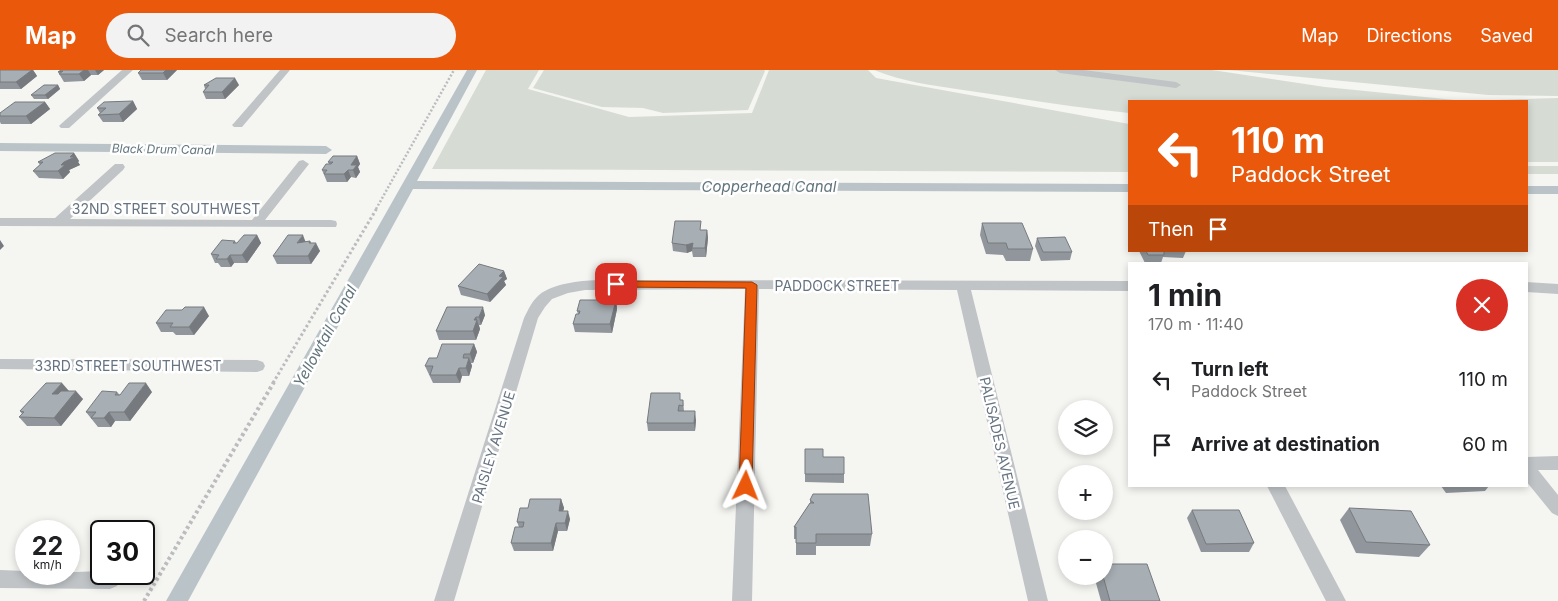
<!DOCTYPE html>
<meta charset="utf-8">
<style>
:root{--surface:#fff;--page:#f2f2f2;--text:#202124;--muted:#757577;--accent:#ea580c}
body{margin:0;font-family:Inter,sans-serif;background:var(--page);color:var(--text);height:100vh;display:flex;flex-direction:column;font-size:19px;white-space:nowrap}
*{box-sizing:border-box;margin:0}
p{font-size:16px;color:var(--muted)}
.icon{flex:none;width:28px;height:28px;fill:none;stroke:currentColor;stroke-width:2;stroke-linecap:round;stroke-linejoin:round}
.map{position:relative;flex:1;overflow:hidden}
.details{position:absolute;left:1128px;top:192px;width:400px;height:225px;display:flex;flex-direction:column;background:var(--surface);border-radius:0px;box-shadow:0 2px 8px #0003}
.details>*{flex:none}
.guide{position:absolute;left:1128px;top:30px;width:400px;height:152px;border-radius:0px;box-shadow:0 2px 8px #0003;background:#ea580c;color:#fff;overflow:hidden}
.controls{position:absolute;left:1058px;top:330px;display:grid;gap:10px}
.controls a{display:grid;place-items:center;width:55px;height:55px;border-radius:50%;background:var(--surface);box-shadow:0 2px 8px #0003;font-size:25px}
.speed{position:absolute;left:15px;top:450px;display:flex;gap:10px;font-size:25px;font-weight:700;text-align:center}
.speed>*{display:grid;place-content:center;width:65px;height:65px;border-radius:50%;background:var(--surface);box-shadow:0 2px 8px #0003;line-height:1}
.speed small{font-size:12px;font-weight:400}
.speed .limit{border:2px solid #111;border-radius:8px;background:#fff;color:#111}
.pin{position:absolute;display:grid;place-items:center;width:42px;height:42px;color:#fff;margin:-21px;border-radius:10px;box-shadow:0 2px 8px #0006}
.me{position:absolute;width:55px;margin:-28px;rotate:2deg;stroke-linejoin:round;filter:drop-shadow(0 0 4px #0008)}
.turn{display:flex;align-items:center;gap:18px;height:105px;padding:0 20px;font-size:22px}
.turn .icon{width:65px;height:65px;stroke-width:2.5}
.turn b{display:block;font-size:35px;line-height:42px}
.then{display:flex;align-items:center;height:48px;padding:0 20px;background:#0003;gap:10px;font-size:19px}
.round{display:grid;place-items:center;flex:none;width:52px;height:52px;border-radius:26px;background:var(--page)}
.headline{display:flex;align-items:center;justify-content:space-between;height:85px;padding:0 20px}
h1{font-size:30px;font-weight:700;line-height:38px}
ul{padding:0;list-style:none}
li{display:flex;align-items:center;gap:15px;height:65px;padding:0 20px}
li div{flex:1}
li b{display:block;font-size:19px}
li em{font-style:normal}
header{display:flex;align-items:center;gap:30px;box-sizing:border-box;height:70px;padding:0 25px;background:var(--accent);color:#fff}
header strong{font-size:24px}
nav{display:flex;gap:28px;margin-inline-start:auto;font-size:18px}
.search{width:350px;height:45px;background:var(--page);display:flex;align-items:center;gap:12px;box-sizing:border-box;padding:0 18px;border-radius:28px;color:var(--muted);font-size:19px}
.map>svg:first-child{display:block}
</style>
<header>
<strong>Map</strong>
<div class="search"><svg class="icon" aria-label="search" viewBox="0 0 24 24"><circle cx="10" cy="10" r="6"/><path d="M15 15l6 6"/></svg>Search here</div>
<nav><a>Map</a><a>Directions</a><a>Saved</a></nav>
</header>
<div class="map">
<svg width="1558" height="531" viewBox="0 0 1558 531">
<rect width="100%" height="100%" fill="#f5f5f2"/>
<g fill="#d6dcd3">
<path d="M 486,0 L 539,0 L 528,19 L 629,47 L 752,43 L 769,0 L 868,0 L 876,8 L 1129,54 L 1129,102 L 432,99 Z"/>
<path d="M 544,0 L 764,0 L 765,1 L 748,40 L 663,43 L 643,38 L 602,37 L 533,18 Z"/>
<path d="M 874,0 L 1212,0 L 1325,17 L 1465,31 L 1558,28 L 1558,92 L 1526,92 L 1526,31 L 1129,31 L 1129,43 C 1073,37 1018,28 963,20 C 932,15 903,12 874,0 Z"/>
<path d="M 1229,0 L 1558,0 L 1558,26 L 1488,25 Z"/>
<rect x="1526" y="96" width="32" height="8"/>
</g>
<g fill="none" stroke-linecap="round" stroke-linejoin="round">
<g fill="#bac4c8" fill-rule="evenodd">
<path d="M 467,0 L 477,0 L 417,111 L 1129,114 L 1129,122 L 413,119 L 188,531 L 166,531 Z"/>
<path d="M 0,73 L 326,76 L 332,80 L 326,84 L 0,81 Z"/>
<rect x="1526" y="116" width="32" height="8"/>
</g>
<path stroke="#babcbe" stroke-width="2.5" stroke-dasharray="2 2" stroke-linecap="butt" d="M 376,139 L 454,0"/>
<path stroke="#babcbe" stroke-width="3" stroke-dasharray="2.5 2.5" stroke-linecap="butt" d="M 273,313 L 377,138"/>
<path stroke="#babcbe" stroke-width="4" stroke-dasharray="3 3" stroke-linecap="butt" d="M 144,531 L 274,312"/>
<g fill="#c0c4c7" fill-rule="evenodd">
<path d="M 122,0 L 133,0 L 69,58 L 61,58 L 59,56 L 61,54 Z"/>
<path d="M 280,0 L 290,0 L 242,57 L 234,57 L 232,55 L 234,53 Z"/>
<path d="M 1055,0 L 1084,0 L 1176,12 L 1181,15 L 1176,18 L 1060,3 Z"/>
<path d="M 303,90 L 309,94 L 265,150 L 331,150 L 336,151 L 337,154 L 336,157 L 0,156 L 0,148 L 55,148 L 115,94 L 123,94 L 125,97 L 123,100 L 70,149 L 252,150 L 299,91 Z"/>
<path d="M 597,210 L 1129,211 L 1129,221 L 971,220 L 1048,531 L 1028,531 L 957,220 L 759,219 L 752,531 L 732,531 L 745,219 L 585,220 L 568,223 L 552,229 L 545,237 L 538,248 L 454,531 L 434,531 L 524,248 C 528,240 532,231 539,225 C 554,213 579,211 597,210 Z"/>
<path d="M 1526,212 L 1558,214 L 1558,224 L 1526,222 Z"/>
<path d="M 0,289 L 257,290 L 263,292 L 265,296 L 263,300 L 257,302 L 0,299 Z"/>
<path d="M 1558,386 L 1558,400 L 1538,400 L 1558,425 L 1558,446 L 1552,443 L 1526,411 L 1526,387 Z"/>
<path d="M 1267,416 L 1285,416 L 1346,531 L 1326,531 Z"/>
<path d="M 0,500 L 26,501 L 26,504 L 101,501 L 101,504 L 117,504 L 120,510 L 117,516 L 110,519 L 0,518 Z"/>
</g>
</g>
<g fill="#90969b">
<path d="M 0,0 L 33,0 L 37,6 L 21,19 L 0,19 Z"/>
<path d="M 61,0 L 104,0 L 98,5 L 91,5 L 84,11 L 64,12 L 58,2 Z"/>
<path d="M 141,0 L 177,0 L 167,10 L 142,10 L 138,3 Z"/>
<path d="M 58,15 L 60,19 L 48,29 L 34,29 L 31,25 Z"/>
<path d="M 204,15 L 239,15 L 225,29 L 206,29 L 203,22 L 205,19 Z"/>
<path d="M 133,31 L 137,39 L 123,52 L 103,52 L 98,45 L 100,43 L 97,38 Z"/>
<path d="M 45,32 L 50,39 L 31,54 L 1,54 L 0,52 L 0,43 Z"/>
<path d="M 74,83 L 79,91 L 78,92 L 80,95 L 69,100 L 70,102 L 63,109 L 39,108 L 33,101 L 40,95 L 38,92 Z"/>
<path d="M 357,86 L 360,94 L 358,97 L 360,102 L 356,108 L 351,107 L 347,112 L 327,112 L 322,100 L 329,94 L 328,92 Z"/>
<path d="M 982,153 L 1033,179 L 1030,191 L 1006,191 L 1003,185 L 986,184 L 980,165 Z"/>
<path d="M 701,160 L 707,160 L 708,168 L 706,187 L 693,187 L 692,181 L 687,183 L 673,181 L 672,173 Z"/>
<path d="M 257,165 L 261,173 L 247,193 L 234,193 L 231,197 L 221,197 L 218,193 L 215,193 L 211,184 L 235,171 L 236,173 L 237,173 Z"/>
<path d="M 1037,168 L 1072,182 L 1070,190 L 1041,191 L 1035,176 Z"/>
<path d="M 310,171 L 311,173 L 320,181 L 311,194 L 277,194 L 273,186 L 306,172 Z"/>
<path d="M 1139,181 L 1186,181 L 1183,188 L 1163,187 L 1161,193 L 1145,193 Z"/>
<path d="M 504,201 L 507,209 L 504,211 L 506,215 L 490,232 L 461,225 L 458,216 Z"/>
<path d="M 616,230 L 617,239 L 612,263 L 575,262 L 573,254 L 578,244 L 577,241 Z"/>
<path d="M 447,237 L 485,245 L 481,255 L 479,255 L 480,259 L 476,270 L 439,270 L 436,261 Z"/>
<path d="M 209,246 L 194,265 L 176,265 L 173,262 L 161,262 L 156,253 Z"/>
<path d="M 474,274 L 477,282 L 473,293 L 471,293 L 472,296 L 469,306 L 462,306 L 460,313 L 433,313 L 425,296 L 437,288 Z"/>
<path d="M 69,321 L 83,329 L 61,356 L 27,356 L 19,347 L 22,344 L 20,341 Z"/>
<path d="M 117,322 L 120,325 L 152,322 L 130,351 L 115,351 L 111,357 L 98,357 L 86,342 Z"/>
<path d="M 681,330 L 683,330 L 684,341 L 696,350 L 695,361 L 648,361 L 647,353 Z"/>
<path d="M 805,379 L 823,387 L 844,404 L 844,413 L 805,412 Z"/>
<path d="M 1441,416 L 1489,416 L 1485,421 L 1446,423 Z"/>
<path d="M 561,429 L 564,438 L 563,441 L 570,449 L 567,461 L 558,461 L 553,481 L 514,481 L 511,473 L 519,457 L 517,452 L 528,438 Z"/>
<path d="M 810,430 L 872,464 L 870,476 L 816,476 L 816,485 L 796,485 L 796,469 L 794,469 L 794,457 L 810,433 Z"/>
<path d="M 1349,438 L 1430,475 L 1419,487 L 1356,483 L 1340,450 Z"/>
<path d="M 1192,440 L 1254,473 L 1249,482 L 1201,482 L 1187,448 Z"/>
<path d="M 1094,506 L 1104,506 L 1160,531 L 1101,531 Z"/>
</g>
<g fill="#767a7e">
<path d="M 32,0 L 33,0 L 37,6 L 21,19 L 16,12 Z"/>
<path d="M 84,0 L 88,0 L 91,5 L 84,11 L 79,4 Z"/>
<path d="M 95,0 L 104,0 L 98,5 Z"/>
<path d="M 166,0 L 177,0 L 167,10 L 163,3 Z"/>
<path d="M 235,8 L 239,15 L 225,29 L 222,22 Z"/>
<path d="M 58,15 L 60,19 L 48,29 L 45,25 Z"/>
<path d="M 133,31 L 137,39 L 123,52 L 119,44 Z"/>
<path d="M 45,32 L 50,39 L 31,54 L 26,46 Z"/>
<path d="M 74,83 L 79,91 L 78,92 L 80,95 L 69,100 L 70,102 L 63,109 L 58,101 L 61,95 Z"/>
<path d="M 357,86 L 360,94 L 358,97 L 360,102 L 356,108 L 351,95 Z"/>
<path d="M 348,100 L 351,107 L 347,112 L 344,104 Z"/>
<path d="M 707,160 L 708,168 L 706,187 L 705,178 Z"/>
<path d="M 257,165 L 261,173 L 247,193 L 242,185 Z"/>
<path d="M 303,165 L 306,173 L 297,173 Z"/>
<path d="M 0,170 L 4,176 L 0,180 Z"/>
<path d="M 310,171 L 313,178 L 316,173 L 320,181 L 311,194 L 308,186 L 309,173 Z"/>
<path d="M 693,173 L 692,181 L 687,183 L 686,175 Z"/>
<path d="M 230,185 L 234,193 L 231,197 L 227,189 Z"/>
<path d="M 504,201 L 507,209 L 504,211 L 506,215 L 490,232 L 487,224 L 499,206 Z"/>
<path d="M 616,230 L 617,239 L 612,263 L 610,254 Z"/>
<path d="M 204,237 L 209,246 L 194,265 L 189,257 Z"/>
<path d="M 483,237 L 485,245 L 481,255 L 479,247 Z"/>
<path d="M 476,247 L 480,259 L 476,270 L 473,261 L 474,250 Z"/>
<path d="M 474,274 L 477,282 L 473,293 L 470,284 Z"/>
<path d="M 469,288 L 472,296 L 469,306 L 466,298 Z"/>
<path d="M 459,298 L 462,306 L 460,313 L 456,305 Z"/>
<path d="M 62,313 L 69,321 L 59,333 L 52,324 Z"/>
<path d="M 146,313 L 152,322 L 130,351 L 124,342 Z"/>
<path d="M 76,321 L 83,329 L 61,356 L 54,348 Z"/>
<path d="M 695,341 L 696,350 L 695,361 L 694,353 Z"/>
<path d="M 109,342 L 115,351 L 111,357 L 104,348 Z"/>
<path d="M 561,429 L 564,438 L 561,449 L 559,441 Z"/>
<path d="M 568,441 L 570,449 L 567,461 L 565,453 Z"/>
<path d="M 556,453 L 558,461 L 553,481 L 551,473 Z"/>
</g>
<g fill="#a8afb4" stroke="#767a7e">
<path d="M 0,0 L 32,0 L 16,12 L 0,12 Z"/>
<path d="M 61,0 L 84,0 L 79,4 L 59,4 L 63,1 L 58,2 Z"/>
<path d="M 141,0 L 166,0 L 163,3 L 138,3 Z"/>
<path d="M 216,8 L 235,8 L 222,22 L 203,22 L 209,15 L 204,15 Z"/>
<path d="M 44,15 L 58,15 L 45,25 L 31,25 Z"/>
<path d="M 133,31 L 119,44 L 98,45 L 106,38 L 97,38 L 104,32 Z"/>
<path d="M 15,32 L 45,32 L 26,46 L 0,46 L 0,43 Z"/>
<path d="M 55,83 L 74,83 L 70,87 L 75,87 L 64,92 L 61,95 L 65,95 L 58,101 L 33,101 L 43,92 L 38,92 Z"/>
<path d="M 333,86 L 357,86 L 351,95 L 357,95 L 353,100 L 348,100 L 344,104 L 324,104 L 327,100 L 322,100 L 326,94 L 331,94 L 333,92 L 328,92 Z"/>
<path d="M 675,151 L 701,151 L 700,160 L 707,160 L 705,178 L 692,178 L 693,173 L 686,175 L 672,173 Z"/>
<path d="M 982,153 L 1022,153 L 1033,179 L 1008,179 L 1006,173 L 988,173 Z"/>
<path d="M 244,165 L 257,165 L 242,185 L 230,185 L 227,189 L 216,189 L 219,185 L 211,184 L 222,170 L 235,171 L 233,173 L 237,173 Z"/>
<path d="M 288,165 L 303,165 L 297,173 L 310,171 L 309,173 L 316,173 L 308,186 L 273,186 Z"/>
<path d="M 1065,167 L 1072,182 L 1043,182 L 1037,168 Z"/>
<path d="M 1146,181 L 1164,181 L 1164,185 L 1148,185 Z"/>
<path d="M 479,194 L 504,201 L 499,206 L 503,207 L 487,224 L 458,216 Z"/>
<path d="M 580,230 L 616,230 L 610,254 L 573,254 L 576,244 L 579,244 L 580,241 L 577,241 Z"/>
<path d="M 185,237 L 204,237 L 189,257 L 170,257 L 173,253 L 156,253 L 166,240 L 182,240 Z"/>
<path d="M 447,237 L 483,237 L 479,247 L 476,247 L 474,250 L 477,250 L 473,261 L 436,261 Z"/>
<path d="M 442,274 L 474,274 L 470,284 L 464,284 L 463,288 L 469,288 L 466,298 L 459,298 L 456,305 L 430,305 L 433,296 L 425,296 L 429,288 L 437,288 Z"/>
<path d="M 46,313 L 62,313 L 52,324 L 58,324 L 61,321 L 76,321 L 54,348 L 19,347 L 24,342 L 20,341 Z"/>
<path d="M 129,313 L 146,313 L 124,342 L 109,342 L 104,348 L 91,348 L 96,342 L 86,342 L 102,321 L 117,322 L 115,325 L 120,325 Z"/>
<path d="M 651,323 L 680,323 L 680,330 L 683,330 L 683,336 L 679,335 L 678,341 L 695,341 L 694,353 L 647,353 Z"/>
<path d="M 805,379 L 823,379 L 823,387 L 844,387 L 844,404 L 805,404 Z"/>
<path d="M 813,424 L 868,424 L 872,464 L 816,464 L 816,473 L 796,473 L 796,457 L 794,457 L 810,433 L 814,433 L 810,430 Z"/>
<path d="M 530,429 L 561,429 L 559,441 L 568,441 L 565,453 L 556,453 L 551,473 L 511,473 L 515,457 L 523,457 L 524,452 L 517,452 L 520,438 L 528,438 Z"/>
<path d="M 1349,438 L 1411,441 L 1430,475 L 1366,472 Z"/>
<path d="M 1192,440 L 1239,440 L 1254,473 L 1206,474 Z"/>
<path d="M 1104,494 L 1147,494 L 1160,531 L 1110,531 L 1103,506 L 1104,506 Z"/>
</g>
<path fill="#ea580c" stroke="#983908" d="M 616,211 L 752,212 L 757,215 L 752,416 L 751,420 L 746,422 L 741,420 L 739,416 L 746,218 L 612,217 L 611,214 L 612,212 Z"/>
<g text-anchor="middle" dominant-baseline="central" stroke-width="5" stroke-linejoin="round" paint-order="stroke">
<g font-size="12" font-style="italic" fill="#62757e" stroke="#fff">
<text transform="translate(163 79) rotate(1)">Black Drum Canal</text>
</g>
<g font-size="14" fill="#667381" stroke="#fff">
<text x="166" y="138">32ND STREET SOUTHWEST</text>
<text x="837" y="215">PADDOCK STREET</text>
<text x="128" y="295">33RD STREET SOUTHWEST</text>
<text transform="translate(1000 373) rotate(77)">PALISADES AVENUE</text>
<text transform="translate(493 377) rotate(-73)">PAISLEY AVENUE</text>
</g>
<g font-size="15" font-style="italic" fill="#62757e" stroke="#fff">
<text x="769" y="116">Copperhead Canal</text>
<text transform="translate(325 266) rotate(-61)">Yellowtail Canal</text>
</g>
</g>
</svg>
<div class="controls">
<a><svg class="icon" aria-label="layers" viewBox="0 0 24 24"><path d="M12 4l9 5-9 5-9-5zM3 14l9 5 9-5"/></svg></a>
<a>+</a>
<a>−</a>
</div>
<div class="speed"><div>22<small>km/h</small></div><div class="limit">30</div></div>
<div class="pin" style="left:616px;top:214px;background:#d93025"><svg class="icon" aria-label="arrive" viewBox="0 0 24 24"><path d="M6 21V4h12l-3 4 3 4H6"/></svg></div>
<svg class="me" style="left:746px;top:416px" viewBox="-20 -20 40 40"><path d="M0-17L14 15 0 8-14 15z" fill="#ea580c" stroke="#fff" stroke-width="4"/></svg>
<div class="guide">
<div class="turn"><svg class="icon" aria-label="left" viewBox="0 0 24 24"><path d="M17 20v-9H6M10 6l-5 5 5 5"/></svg><div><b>110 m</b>Paddock Street</div></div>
<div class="then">Then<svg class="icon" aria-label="arrive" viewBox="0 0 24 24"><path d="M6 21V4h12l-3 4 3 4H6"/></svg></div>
</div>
<section class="details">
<div class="headline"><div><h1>1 min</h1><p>170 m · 11:40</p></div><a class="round" style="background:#d93025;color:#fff"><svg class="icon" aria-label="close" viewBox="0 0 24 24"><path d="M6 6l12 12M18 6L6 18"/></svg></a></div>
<ul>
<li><svg class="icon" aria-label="left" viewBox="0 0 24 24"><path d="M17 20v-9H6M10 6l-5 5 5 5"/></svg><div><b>Turn left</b><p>Paddock Street</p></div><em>110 m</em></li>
<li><svg class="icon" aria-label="arrive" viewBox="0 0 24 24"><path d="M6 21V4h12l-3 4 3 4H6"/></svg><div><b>Arrive at destination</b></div><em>60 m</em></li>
</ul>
</section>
</div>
